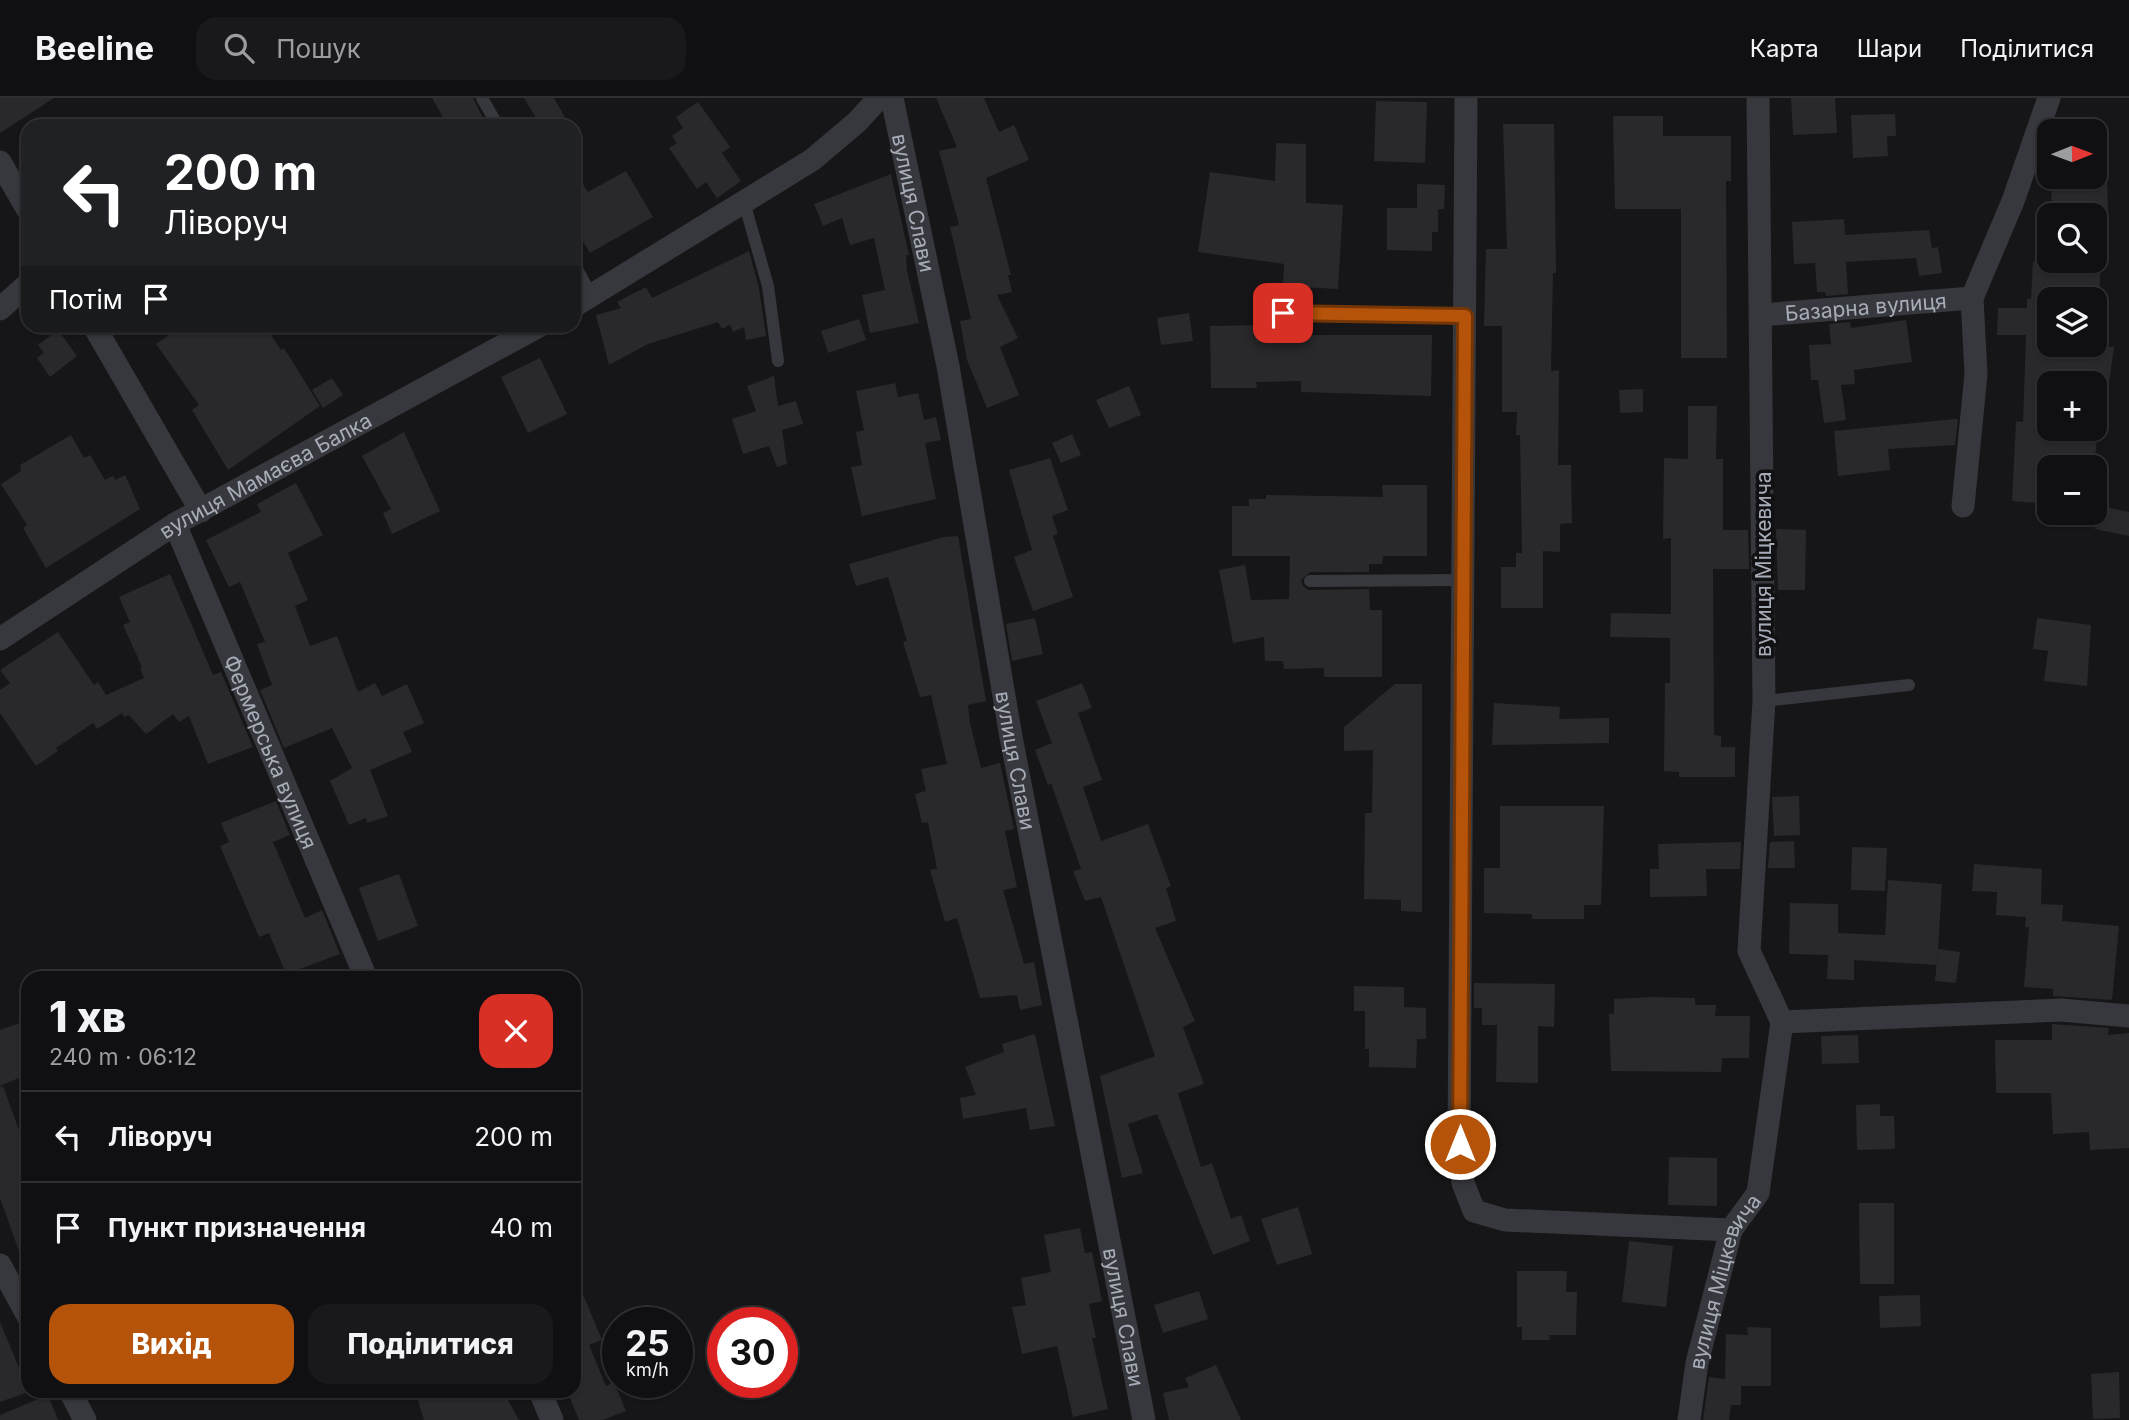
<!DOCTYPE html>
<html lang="uk">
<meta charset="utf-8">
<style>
:root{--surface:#101012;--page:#19191b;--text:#f1f3f6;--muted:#9c9d9f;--line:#303032;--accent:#b45309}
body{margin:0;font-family:Inter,sans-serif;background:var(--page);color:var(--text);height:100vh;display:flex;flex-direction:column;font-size:26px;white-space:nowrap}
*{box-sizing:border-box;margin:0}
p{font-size:23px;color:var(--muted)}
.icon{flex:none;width:38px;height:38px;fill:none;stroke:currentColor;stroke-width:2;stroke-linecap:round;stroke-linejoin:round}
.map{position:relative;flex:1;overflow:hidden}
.side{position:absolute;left:21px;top:873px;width:560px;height:427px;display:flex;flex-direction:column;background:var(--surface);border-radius:21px;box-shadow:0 2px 5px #0004,0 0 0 2px var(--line)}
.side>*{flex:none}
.guide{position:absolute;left:21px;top:21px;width:560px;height:214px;border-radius:21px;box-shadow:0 2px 5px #0004,0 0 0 2px var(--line);background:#202124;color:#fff;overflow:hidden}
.needle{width:46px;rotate:89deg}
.fabs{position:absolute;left:2037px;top:21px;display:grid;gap:14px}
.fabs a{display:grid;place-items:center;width:70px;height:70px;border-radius:14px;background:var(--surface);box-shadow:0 2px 5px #0004,0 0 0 2px var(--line);font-size:35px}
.speed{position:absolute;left:602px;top:1209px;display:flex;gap:14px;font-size:35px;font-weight:700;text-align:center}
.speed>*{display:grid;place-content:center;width:91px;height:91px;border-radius:50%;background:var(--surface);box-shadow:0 2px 5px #0004,0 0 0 2px var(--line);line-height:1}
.speed small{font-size:18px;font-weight:400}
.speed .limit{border:10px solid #d22;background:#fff;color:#111}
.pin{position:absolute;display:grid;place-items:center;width:60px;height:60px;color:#fff;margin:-30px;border-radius:14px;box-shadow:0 4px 10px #0006}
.me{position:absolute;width:77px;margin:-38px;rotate:0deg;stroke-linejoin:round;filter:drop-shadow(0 0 5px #0008)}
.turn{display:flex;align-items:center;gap:24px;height:147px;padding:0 28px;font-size:32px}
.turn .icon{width:91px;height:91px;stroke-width:2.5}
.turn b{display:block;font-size:49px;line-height:60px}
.then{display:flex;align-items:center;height:66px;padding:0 28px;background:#0003;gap:14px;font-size:26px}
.round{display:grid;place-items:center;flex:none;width:74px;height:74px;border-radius:21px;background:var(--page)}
.summary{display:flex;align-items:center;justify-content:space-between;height:119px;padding:0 28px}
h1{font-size:42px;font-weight:800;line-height:52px}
.primary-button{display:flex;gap:14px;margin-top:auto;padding:14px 28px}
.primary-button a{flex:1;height:80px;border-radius:21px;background:var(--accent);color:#fff;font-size:28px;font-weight:800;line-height:80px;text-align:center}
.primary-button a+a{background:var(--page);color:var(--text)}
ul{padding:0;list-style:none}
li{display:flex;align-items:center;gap:21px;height:91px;padding:0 28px;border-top:2px solid var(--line)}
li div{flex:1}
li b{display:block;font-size:26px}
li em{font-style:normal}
header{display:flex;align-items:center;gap:42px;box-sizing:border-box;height:98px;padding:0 35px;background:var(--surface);border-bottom:2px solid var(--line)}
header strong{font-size:33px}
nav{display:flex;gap:38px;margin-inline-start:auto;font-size:24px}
.search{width:490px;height:63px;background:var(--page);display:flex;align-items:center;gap:18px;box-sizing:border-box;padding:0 24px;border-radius:21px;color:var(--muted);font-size:26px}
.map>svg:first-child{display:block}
</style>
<header>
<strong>Beeline</strong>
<div class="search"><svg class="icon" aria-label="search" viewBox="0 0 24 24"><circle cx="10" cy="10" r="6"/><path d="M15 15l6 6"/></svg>Пошук</div>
<nav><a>Карта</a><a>Шари</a><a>Поділитися</a></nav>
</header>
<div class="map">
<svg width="2129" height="1322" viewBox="0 0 2129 1322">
<rect width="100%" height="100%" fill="#161618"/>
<g fill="#29292c">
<path d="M 0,0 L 54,0 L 0,35 Z"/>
<path d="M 432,0 L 473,0 L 483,20 L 468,28 L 448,28 Z"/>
<path d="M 524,0 L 554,0 L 566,21 L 553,28 L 541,28 Z"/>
<path d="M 936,0 L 984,0 L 999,34 L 1014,27 L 1029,62 L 986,80 L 1011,177 L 1008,177 L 1012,194 L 997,197 L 1018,240 L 1000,249 L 1019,297 L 987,310 L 967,262 L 960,223 L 971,221 L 950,129 L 959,127 L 939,53 L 957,49 Z"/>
<path d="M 1791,0 L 1835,0 L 1837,35 L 1793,37 Z"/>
<path d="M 1376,3 L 1427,4 L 1425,65 L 1374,63 Z"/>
<path d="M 698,4 L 730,49 L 722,55 L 741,83 L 717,100 L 706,84 L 697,91 L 669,50 L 677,45 L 672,38 L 683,30 L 676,19 Z"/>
<path d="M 1895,16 L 1896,38 L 1887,38 L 1888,58 L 1853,60 L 1851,17 Z"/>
<path d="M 1613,18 L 1663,18 L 1663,38 L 1731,38 L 1731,83 L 1726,83 L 1727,260 L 1681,260 L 1681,111 L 1615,111 Z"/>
<path d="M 1503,26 L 1554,26 L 1556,175 L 1553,175 L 1551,273 L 1559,272 L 1558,367 L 1571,367 L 1572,425 L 1560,426 L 1560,454 L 1543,453 L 1543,510 L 1501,510 L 1501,469 L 1516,469 L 1516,455 L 1522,455 L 1520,337 L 1516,337 L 1517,314 L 1502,314 L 1502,228 L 1484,228 L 1486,151 L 1507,151 Z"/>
<path d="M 1276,45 L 1306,46 L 1306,105 L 1343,107 L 1338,191 L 1283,188 L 1284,166 L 1198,154 L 1210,74 L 1275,83 Z"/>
<path d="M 574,72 L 588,94 L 626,73 L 653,119 L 590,155 L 574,128 Z"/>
<path d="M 891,76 L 909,157 L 906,157 L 907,172 L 919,225 L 870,235 L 862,197 L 885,192 L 874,140 L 850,147 L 842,120 L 823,128 L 814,106 Z"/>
<path d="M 2051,79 L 2107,79 L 2108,113 L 2052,115 Z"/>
<path d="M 1417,86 L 1445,87 L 1444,111 L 1438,111 L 1438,134 L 1432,134 L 1432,153 L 1387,152 L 1387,110 L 1417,110 Z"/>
<path d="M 1844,121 L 1845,137 L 1929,132 L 1932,150 L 1938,149 L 1942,175 L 1919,178 L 1916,160 L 1846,164 L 1848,196 L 1826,198 L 1825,194 L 1817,194 L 1815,165 L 1794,166 L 1792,124 Z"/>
<path d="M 749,153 L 759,190 L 766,238 L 746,242 L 744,229 L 733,234 L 730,227 L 722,231 L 718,224 L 648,246 L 609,267 L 596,217 L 621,210 L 617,204 L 646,189 L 652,200 Z"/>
<path d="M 2033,163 L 2101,163 L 2099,201 L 2049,201 L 2049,247 L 2114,249 L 2109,285 L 2049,285 L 2049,331 L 2098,331 L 2095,360 L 2060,357 L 2059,369 L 2049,369 L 2049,406 L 2012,403 L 2016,323 L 2023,324 L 2026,237 L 1997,237 L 1998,210 L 2027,210 L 2027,201 L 2031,201 Z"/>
<path d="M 1189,215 L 1193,243 L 1161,247 L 1157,220 Z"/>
<path d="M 859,221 L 866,242 L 828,255 L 821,233 Z"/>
<path d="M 1906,222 L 1912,264 L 1854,272 L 1855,286 L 1841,287 L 1846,322 L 1824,325 L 1818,282 L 1811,282 L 1809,247 L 1831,246 L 1829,226 L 1850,224 L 1851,230 Z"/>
<path d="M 1276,227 L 1276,237 L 1432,237 L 1431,298 L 1301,294 L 1301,283 L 1256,284 L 1257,290 L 1211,290 L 1210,228 Z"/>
<path d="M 182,228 L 265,228 L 281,252 L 284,250 L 320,308 L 228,372 L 192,312 L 199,307 L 156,246 Z"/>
<path d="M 58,232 L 77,258 L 50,279 L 37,260 L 44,255 L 38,247 Z"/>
<path d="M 540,260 L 567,316 L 528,335 L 501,279 Z"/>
<path d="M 774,278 L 778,308 L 796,303 L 803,326 L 782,332 L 787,366 L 777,369 L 769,348 L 743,356 L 732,321 L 756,313 L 747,288 Z"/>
<path d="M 332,280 L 343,297 L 323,310 L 312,292 Z"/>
<path d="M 895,285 L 898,299 L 918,295 L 924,322 L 936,319 L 941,342 L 925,345 L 936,401 L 862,418 L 851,369 L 862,367 L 856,334 L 864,332 L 856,293 Z"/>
<path d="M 1129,288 L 1141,317 L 1109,330 L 1096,302 Z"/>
<path d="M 1643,291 L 1643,314 L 1620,315 L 1619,292 Z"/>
<path d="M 1688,308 L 1717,308 L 1716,361 L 1723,361 L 1723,432 L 1748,432 L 1749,471 L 1713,471 L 1714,637 L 1721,638 L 1721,649 L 1735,649 L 1735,679 L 1679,679 L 1679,674 L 1664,673 L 1665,585 L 1670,585 L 1670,540 L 1610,539 L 1611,515 L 1671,516 L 1671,440 L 1663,441 L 1664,360 L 1688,361 Z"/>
<path d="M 1955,321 L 1958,321 L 1955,347 L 1888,351 L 1890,372 L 1838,378 L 1834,333 Z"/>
<path d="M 404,334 L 440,413 L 392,436 L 383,415 L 391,411 L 362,358 Z"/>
<path d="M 1072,336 L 1081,357 L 1061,365 L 1052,345 Z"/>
<path d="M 71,337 L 84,360 L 90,357 L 105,382 L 113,378 L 115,382 L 125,377 L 140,411 L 46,470 L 23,430 L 27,427 L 1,386 L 21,373 L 20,367 Z"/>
<path d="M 1050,360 L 1068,412 L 1052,418 L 1058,436 L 1053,438 L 1073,499 L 1033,513 L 1014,459 L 1032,452 L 1009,372 Z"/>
<path d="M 296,385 L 323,437 L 288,455 L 308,502 L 295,508 L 310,548 L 337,538 L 358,594 L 375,585 L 382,598 L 407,586 L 424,625 L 403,634 L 412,654 L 370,672 L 388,718 L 367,725 L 366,720 L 349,727 L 330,683 L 352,670 L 332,630 L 284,650 L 260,592 L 272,587 L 257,546 L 265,544 L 240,484 L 229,489 L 206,442 L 261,414 L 257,406 Z"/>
<path d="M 1382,387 L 1427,387 L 1427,458 L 1383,458 L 1382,466 L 1369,466 L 1369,474 L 1310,474 L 1301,482 L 1303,488 L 1309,492 L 1369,491 L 1370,512 L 1382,512 L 1382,579 L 1324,579 L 1324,570 L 1284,571 L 1283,563 L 1265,563 L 1264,539 L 1233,545 L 1219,472 L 1245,467 L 1251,502 L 1289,501 L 1290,458 L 1232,458 L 1232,408 L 1249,408 L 1249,401 L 1266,401 L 1266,397 L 1383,399 Z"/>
<path d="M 2095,407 L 2129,414 L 2129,438 L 2095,431 Z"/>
<path d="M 1776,431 L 1806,432 L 1805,492 L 1778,492 Z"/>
<path d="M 958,438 L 986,603 L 968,607 L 970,625 L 981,670 L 1000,665 L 1014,731 L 1005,733 L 1017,789 L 1003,792 L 1024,866 L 1034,864 L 1042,907 L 1020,912 L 1017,897 L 980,900 L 957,820 L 945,824 L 930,772 L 937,771 L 928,724 L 922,725 L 915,696 L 926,693 L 921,671 L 947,666 L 931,597 L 920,599 L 903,544 L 907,543 L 888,479 L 856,488 L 849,466 L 944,439 Z"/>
<path d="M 170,476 L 213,577 L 221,574 L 253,649 L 208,666 L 189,618 L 179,624 L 173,616 L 146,636 L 129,617 L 124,619 L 122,615 L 97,631 L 93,625 L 56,650 L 58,653 L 36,668 L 0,615 L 0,592 L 10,585 L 0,572 L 58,534 L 94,587 L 98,584 L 106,597 L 144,580 L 140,570 L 142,569 L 123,527 L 130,524 L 119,499 Z"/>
<path d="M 1035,520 L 1043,556 L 1012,563 L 1006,526 Z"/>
<path d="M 2037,520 L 2091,527 L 2087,588 L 2044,583 L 2048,553 L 2033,551 Z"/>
<path d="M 1082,585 L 1092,610 L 1078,615 L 1102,682 L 1083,689 L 1101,743 L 1148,726 L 1171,788 L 1166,790 L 1176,823 L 1155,830 L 1195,923 L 1183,929 L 1204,986 L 1178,995 L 1201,1069 L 1212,1065 L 1231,1121 L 1241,1117 L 1250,1143 L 1213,1157 L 1157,1016 L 1128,1026 L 1143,1075 L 1122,1080 L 1100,978 L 1155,958 L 1101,799 L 1085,803 L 1073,773 L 1081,771 L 1051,685 L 1048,687 L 1035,652 L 1052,645 L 1036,603 Z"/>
<path d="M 1395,586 L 1422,586 L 1422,814 L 1401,813 L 1401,802 L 1364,801 L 1365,715 L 1372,715 L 1373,652 L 1344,653 L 1344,629 Z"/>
<path d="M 1494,605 L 1560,609 L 1559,621 L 1609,620 L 1609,645 L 1492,647 Z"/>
<path d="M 1799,698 L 1800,737 L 1774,738 L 1772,699 Z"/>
<path d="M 276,703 L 290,737 L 273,744 L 305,820 L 322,812 L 340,856 L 286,876 L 269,835 L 259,839 L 220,748 L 229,744 L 221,725 Z"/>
<path d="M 1500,708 L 1604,708 L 1601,807 L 1584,807 L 1584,821 L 1532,821 L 1532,816 L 1484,815 L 1484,770 L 1500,770 Z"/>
<path d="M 1794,743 L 1795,770 L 1768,770 L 1770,744 Z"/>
<path d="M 1741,744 L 1740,771 L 1706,771 L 1707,798 L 1650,799 L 1650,771 L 1659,771 L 1658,746 Z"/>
<path d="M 1852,749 L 1887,750 L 1885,793 L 1851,792 Z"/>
<path d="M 1974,766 L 2042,771 L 2041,806 L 2063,807 L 2062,823 L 2119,828 L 2112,902 L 2053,898 L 2053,891 L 2024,889 L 2029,829 L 2025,829 L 2026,819 L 1996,817 L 1997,794 L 1972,793 Z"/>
<path d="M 399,776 L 418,828 L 378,843 L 359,790 Z"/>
<path d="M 1888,782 L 1942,786 L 1937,867 L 1854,862 L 1854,882 L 1827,881 L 1828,857 L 1789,856 L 1790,805 L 1838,806 L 1838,835 L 1885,837 Z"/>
<path d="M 1938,851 L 1960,854 L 1956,885 L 1935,883 Z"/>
<path d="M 1474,885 L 1555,886 L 1554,929 L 1538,928 L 1538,985 L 1496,984 L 1497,927 L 1482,927 L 1482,910 L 1474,910 Z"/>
<path d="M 1354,888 L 1404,889 L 1404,909 L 1426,910 L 1426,941 L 1417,941 L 1416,970 L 1369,969 L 1369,951 L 1365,951 L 1365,913 L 1354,913 Z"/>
<path d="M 1651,899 L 1695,900 L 1695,907 L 1716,907 L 1715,918 L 1750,918 L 1749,960 L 1722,960 L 1721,974 L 1611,973 L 1609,916 L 1614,916 L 1614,901 Z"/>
<path d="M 28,922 L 28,976 L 0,988 L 0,932 Z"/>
<path d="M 2052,926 L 2109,930 L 2108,937 L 2129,935 L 2129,1050 L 2090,1052 L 2089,1034 L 2053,1036 L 2051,995 L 1996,995 L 1995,942 L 2052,942 Z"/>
<path d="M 1035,936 L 1055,1028 L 1030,1032 L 1026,1010 L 963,1021 L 960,1000 L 976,997 L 965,969 L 1004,954 L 1002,946 Z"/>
<path d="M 1858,937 L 1859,965 L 1822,966 L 1821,938 Z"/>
<path d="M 3,988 L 28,1057 L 28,1169 L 25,1170 L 0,1100 L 0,989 Z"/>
<path d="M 1880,1006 L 1880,1018 L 1894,1018 L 1895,1051 L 1857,1052 L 1856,1007 Z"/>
<path d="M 1669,1059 L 1717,1060 L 1717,1108 L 1668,1107 Z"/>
<path d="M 1859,1105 L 1894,1105 L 1894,1186 L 1860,1186 Z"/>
<path d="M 1298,1109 L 1312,1156 L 1277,1167 L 1261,1121 Z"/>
<path d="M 1080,1130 L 1085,1155 L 1092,1154 L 1102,1203 L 1089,1206 L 1096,1240 L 1092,1240 L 1108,1311 L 1073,1319 L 1057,1248 L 1022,1256 L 1012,1209 L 1026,1207 L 1021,1180 L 1051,1174 L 1044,1137 Z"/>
<path d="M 1629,1143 L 1673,1148 L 1666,1209 L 1622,1204 Z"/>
<path d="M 1517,1173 L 1567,1173 L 1566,1194 L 1577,1194 L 1576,1237 L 1549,1237 L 1550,1242 L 1522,1242 L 1522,1229 L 1517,1229 Z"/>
<path d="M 574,1175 L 602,1242 L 589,1247 L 606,1288 L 614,1284 L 626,1313 L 603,1322 L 579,1322 L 567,1293 L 574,1293 Z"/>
<path d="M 1199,1193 L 1208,1221 L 1163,1235 L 1154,1207 Z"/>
<path d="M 1920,1197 L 1921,1228 L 1880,1230 L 1879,1198 Z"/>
<path d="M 0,1224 L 20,1272 L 28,1268 L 28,1294 L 0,1304 Z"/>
<path d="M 1747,1229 L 1771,1230 L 1771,1288 L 1741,1288 L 1741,1307 L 1731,1307 L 1729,1322 L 1703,1322 L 1709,1279 L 1725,1281 L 1726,1236 L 1748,1237 Z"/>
<path d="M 1216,1267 L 1241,1322 L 1169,1322 L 1163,1295 L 1189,1289 L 1185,1280 Z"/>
<path d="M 2119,1274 L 2120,1320 L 2093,1321 L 2091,1276 Z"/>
<path d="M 415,1293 L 503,1293 L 519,1322 L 424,1322 Z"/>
<path d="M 48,1297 L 58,1322 L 0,1322 L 0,1317 Z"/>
</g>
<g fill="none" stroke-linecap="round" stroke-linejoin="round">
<g stroke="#37383d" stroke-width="12">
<path d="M 482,0 L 498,28"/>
<path d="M 744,104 L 768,188 L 778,263"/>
<path d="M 574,166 L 592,198"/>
<path d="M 1283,215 L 1465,218"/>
<path d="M 1310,483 L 1465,482"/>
<path d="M 1764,603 L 1909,587"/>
</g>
<g stroke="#37383d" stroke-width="23">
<path id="s1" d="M 892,0 L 948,268 L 1011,639 L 1144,1322"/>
<path d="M 1466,0 L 1459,1046 L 1463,1085 L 1474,1113 L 1505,1122 L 1731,1132"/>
<path d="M 0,64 L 28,112"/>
<path d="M 574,208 L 812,62 L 857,24 L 879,0"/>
<path d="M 0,211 L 28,186"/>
<path id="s2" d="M 1761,217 L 1972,200"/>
<path d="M 94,228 L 201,413"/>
<path d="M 1963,408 L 1976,276 L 1972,200 L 2013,103 L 2049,0"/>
<path id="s3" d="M 175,426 L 366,880"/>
<path id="s4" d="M 0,541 L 175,426 L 539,228"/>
<path d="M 1782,924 L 2061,912 L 2129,918"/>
<path d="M 0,1167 L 28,1218"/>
<path d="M 70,1293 L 85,1322"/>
<path d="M 540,1293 L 552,1322"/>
<path id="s5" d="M 1689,1322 L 1697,1265 L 1731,1132 L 1758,1095 L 1782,924 L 1749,853 L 1764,603 L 1758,0"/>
</g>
</g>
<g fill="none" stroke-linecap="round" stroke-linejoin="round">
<defs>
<path id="route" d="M 1283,215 L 1465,218 L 1460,1046"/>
</defs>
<use href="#route" stroke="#753606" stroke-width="18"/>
<use href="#route" stroke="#b45309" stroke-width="12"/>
</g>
<g text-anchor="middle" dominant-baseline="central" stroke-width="7" stroke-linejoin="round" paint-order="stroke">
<g font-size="21" fill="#a7adb8" stroke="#111113">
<text stroke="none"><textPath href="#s1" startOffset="107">вулиця Слави</textPath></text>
<text stroke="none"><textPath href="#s2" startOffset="105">Базарна вулиця</textPath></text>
<text stroke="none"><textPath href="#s4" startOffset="312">вулиця Мамаєва Балка</textPath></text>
<text transform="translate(1763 466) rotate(-90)">вулиця Міцкевича</text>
<text stroke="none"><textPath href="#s3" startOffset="247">Фермерська вулиця</textPath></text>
<text stroke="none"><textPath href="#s1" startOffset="674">вулиця Слави</textPath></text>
<text stroke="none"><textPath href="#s5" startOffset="144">вулиця Міцкевича</textPath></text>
<text stroke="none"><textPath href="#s1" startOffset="1241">вулиця Слави</textPath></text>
</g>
</g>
</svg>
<div class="fabs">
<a><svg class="needle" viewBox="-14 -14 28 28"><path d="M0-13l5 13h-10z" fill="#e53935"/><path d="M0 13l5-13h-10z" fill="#9c9d9f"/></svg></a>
<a><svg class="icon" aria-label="search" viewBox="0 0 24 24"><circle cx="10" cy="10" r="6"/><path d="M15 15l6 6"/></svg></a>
<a><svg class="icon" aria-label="layers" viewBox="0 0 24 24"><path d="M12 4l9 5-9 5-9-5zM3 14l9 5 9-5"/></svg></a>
<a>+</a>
<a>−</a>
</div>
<div class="speed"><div>25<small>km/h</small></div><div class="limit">30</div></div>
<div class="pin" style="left:1283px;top:215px;background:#d93025"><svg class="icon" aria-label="arrive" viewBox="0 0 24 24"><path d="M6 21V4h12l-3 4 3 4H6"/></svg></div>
<svg class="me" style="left:1460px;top:1046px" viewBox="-20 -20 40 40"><circle r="17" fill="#b45309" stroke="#fff" stroke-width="3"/><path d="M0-11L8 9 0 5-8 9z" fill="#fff"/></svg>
<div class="guide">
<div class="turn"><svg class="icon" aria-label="left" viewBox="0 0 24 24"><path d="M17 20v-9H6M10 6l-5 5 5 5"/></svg><div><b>200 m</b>Ліворуч</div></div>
<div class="then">Потім<svg class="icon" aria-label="arrive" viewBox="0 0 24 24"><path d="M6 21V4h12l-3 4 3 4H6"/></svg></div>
</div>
<section class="side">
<div class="summary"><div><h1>1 хв</h1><p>240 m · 06:12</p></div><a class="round" style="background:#d93025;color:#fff"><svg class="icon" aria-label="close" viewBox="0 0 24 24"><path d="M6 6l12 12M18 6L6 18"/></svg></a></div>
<ul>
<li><svg class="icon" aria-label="left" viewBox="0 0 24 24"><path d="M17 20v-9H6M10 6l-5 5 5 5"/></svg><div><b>Ліворуч</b></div><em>200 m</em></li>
<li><svg class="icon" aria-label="arrive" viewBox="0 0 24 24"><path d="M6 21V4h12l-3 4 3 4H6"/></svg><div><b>Пункт призначення</b></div><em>40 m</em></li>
</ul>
<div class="primary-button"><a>Вихід</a><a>Поділитися</a></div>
</section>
</div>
